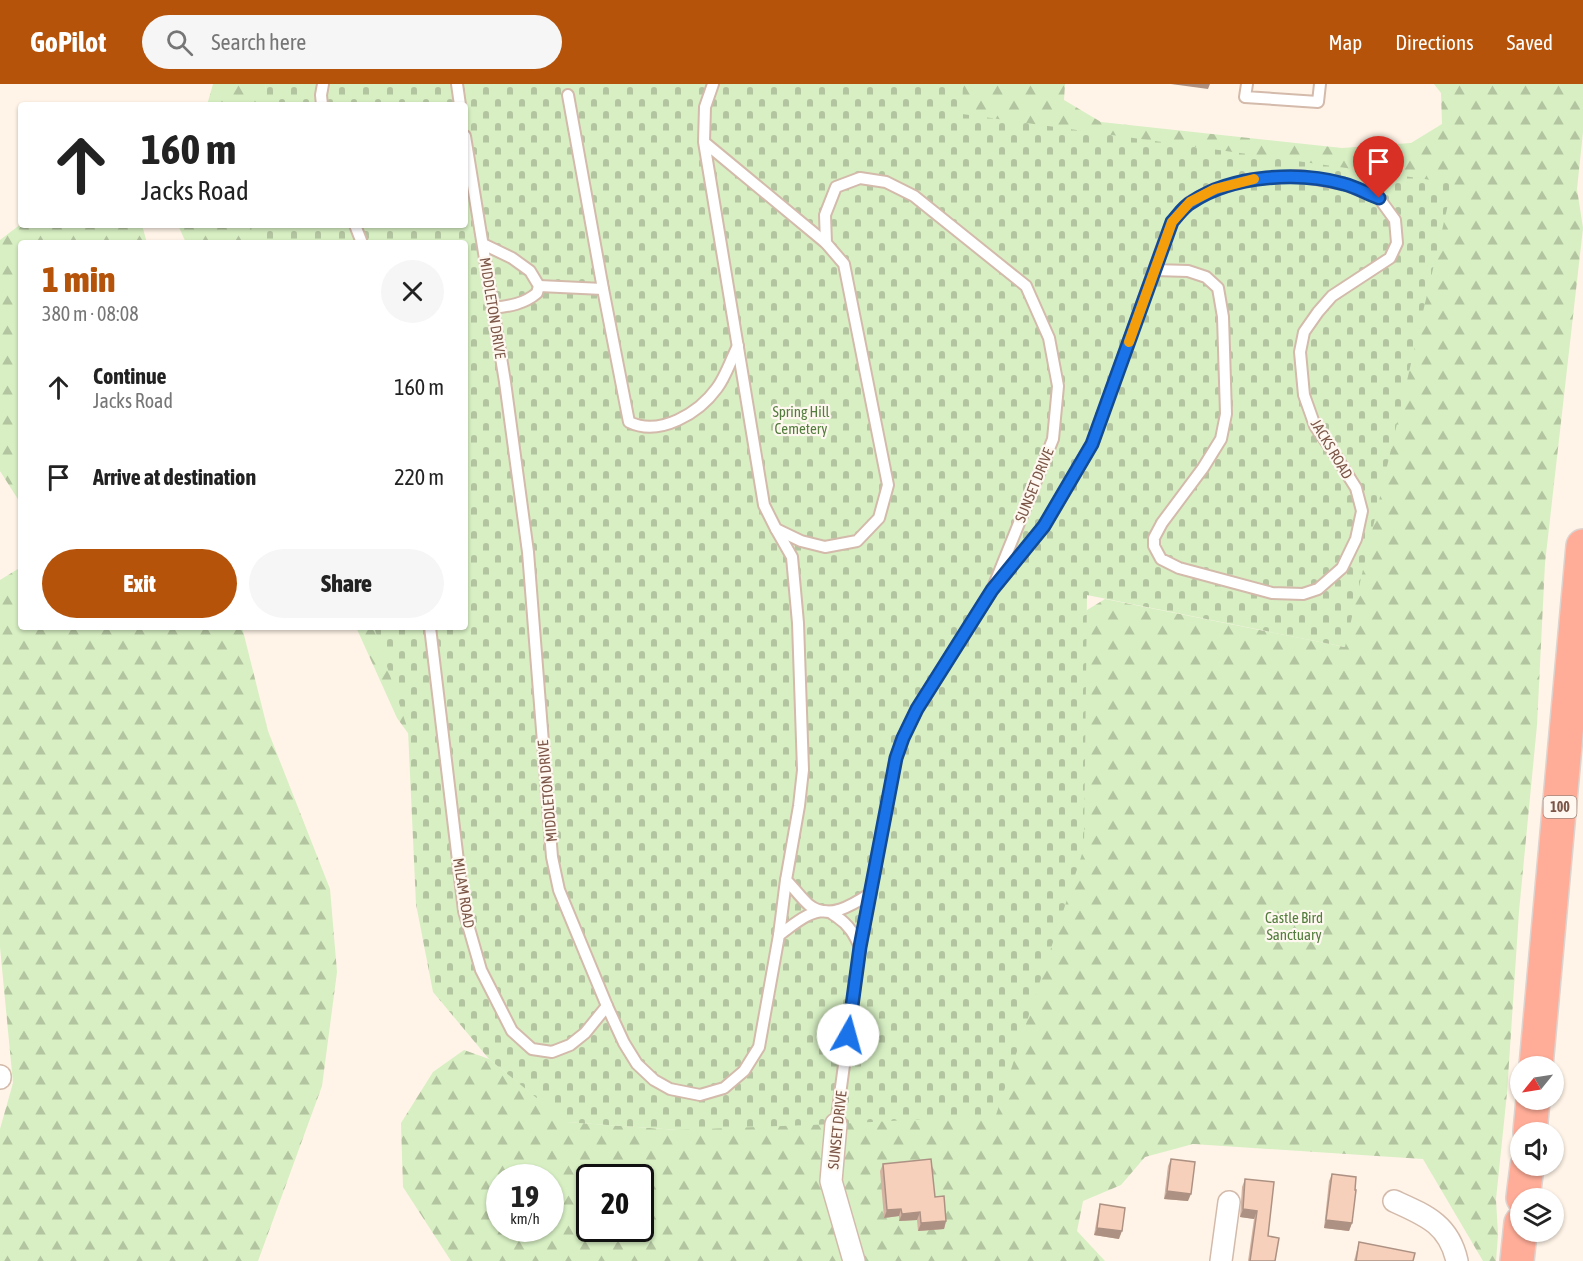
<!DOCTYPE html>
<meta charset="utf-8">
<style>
:root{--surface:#fff;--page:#f6f6f6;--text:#222;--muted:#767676;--accent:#b45309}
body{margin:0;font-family:"Asap Condensed",sans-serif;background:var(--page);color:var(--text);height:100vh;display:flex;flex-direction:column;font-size:22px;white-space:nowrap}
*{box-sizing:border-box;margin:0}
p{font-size:20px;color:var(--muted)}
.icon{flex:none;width:33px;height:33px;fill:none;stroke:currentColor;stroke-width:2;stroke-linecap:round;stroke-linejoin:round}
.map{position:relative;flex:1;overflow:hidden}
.side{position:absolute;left:18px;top:156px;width:450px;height:390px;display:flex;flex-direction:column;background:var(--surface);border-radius:6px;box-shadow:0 2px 4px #0004}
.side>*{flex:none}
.banner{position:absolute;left:18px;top:18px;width:450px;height:126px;border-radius:6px;box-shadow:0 2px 4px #0004;background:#fff;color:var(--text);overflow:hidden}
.needle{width:39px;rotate:240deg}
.tools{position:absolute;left:1510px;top:972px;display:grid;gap:12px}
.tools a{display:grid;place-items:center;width:54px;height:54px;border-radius:50%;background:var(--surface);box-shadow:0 2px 4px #0004;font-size:30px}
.speed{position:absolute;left:486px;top:1080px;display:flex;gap:12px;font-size:30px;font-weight:700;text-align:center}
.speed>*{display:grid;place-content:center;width:78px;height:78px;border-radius:50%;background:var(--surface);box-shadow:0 2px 4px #0004;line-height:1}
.speed small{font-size:15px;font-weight:400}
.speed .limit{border:3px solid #111;border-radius:9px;background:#fff;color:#111}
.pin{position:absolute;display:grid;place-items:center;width:51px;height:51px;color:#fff;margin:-62px -26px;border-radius:50% 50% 50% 0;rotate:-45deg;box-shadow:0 0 6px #0007}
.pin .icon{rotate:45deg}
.me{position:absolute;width:66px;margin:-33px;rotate:7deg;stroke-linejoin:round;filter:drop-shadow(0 0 4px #0008)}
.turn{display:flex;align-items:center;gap:21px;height:126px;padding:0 24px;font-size:27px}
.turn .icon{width:78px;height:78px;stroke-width:2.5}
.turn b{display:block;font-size:42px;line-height:51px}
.round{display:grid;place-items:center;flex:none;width:63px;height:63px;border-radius:32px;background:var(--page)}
.headline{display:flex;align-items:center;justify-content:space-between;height:102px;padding:0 24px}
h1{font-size:36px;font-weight:800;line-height:45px;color:var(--accent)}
.button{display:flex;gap:12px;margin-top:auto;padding:12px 24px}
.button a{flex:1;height:69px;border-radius:36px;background:var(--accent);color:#fff;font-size:24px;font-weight:800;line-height:69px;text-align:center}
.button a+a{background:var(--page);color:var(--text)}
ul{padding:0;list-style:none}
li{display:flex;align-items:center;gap:18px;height:90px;padding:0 24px}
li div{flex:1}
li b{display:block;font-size:22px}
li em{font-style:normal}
header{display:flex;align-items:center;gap:36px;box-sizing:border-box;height:84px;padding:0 30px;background:var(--accent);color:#fff}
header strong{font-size:28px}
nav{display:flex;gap:33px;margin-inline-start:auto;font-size:21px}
.search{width:420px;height:54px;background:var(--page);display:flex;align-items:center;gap:15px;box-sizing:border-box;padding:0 21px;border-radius:33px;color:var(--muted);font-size:22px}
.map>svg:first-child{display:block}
</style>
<header>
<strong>GoPilot</strong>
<div class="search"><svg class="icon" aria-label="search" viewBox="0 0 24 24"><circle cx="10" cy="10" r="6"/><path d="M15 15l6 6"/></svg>Search here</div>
<nav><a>Map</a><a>Directions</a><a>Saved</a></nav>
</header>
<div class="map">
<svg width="1583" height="1177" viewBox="0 0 1583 1177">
<defs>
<pattern id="forest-firs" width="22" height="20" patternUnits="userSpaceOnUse" patternTransform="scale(1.5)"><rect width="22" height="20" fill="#d7efc3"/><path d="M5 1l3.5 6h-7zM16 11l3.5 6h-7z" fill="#b3c4a0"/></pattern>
<pattern id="cemetery-stones" width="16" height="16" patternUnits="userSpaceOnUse" patternTransform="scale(1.5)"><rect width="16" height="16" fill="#d7efc3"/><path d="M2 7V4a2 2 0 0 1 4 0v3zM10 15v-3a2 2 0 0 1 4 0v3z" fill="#b3c4a0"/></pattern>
</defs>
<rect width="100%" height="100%" fill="#fff4e7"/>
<g fill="url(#forest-firs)" fill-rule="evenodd">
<path d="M 213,0 L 266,0 L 265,9 L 283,21 L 207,21 Z"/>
<path d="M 945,0 L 1065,0 L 1064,16 L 1101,38 L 1342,64 L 1411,59 L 1442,40 L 1441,9 L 1434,0 L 1583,0 L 1583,48 L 1577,105 L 1583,144 L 1545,479 L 1537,641 L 1519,827 L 1507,1009 L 1496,1115 L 1498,1151 L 1496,1177 L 1483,1177 L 1423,1075 L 1193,1060 L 1145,1073 L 1121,1101 L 1083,1117 L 1077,1147 L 1105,1177 L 451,1177 L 403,1103 L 401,1039 L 433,988 L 464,966 L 489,975 L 567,1038 L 678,1046 L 1076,578 L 1087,526 L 1105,515 L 1345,563 L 951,34 ZM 500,1094 L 550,1094 L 550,1144 L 500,1144 ZM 590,1094 L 640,1094 L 640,1144 L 590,1144 Z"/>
<path d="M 21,140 L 142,141 L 147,159 L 21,159 L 21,420 L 0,387 L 0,156 Z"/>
<path d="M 178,141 L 347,141 L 353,159 L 186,159 Z"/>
<path d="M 21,483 L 21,543 L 242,543 L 268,647 L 330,805 L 337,888 L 322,1002 L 258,1177 L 0,1177 L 0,1045 L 13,999 L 0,863 L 0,496 Z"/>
<path d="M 356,543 L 419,543 L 437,689 L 397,634 Z"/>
</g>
<path fill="url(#cemetery-stones)" d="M 266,0 L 963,0 L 962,30 L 1453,99 L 1345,563 L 1087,511 L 1084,764 L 996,1031 L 836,1040 L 678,1046 L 566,1038 L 489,975 L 433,908 L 416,820 L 408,646 L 374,543 L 465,543 L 465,159 L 253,159 L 251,141 L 465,141 L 465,21 L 263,21 Z"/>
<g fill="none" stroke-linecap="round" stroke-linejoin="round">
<defs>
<g id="service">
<path d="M 457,0 L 460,21"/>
<path d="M 1247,0 L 1245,13 L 1318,18 L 1320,0"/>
<path d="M 568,11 L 603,205 L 629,338 C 660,353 699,329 717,304 C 726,292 731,275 738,262"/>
<path d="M 322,21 L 321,11 L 323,0"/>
<path d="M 465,52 L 505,298 L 528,468 L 552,773 L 559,806 L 607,922 L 624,959 L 637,980 L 654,996 L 670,1005 L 700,1011 L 724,1004 L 744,987 L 759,963 L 779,851 C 792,842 812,823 829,828 C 830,828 837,833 837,833 C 849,841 854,850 860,863"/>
<path d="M 704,58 L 826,159 L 844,180 L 888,401 L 879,434 L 857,457 L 825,463 L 801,457 L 776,445 L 764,421 L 704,58 L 705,23 L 713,0"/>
<path d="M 355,141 L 362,159"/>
<path d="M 826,159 L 825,131 L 836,103 L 860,94 L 886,98 L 914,112 L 1026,202 L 1049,254 L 1058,302 L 1053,355 L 992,506 L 917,625 L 903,654 L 896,674 L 860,863 L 836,1040"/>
<path d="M 483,160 L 512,174 L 530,187 L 539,202 L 537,209 C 524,220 510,222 493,224"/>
<path d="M 539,202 L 603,205"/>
<path d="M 776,445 L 792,473 L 798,539 L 803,686 L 799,722 L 786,796 C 794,804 801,814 809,821 C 829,837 854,820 871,809"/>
<path d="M 992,506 L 1044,442 L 1092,360 L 1164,158 L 1172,138 L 1190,118 L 1215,105 L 1252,95 L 1299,92 L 1344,100 L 1379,114 L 1395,136 L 1397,159 L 1390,174 L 1332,212 L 1318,228 L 1304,248 L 1300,268 L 1304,311 L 1315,342 L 1332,366 L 1356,404 L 1362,427 L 1356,455 L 1342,484 L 1318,505 L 1303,510 L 1272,509 L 1179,484 L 1161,475 L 1154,462 L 1154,454 L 1162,439 L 1203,384 L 1221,355 L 1226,330 L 1223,233 L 1218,204 L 1206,193 L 1188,187 L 1154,186"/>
<path d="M 430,543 L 464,827 L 481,886 L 512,947 L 532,965 L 552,968 L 570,961 L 585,949 L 607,922"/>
<path d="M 779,851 L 786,796"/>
</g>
<g id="minor">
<path d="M 0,992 L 0,994"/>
<path d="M 836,1040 L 831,1097 L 854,1177"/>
<path d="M 1394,1117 C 1425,1131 1449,1140 1457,1177"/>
<path d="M 1221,1177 L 1229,1118"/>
</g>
<g id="motorway">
<path d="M 1536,982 L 1583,462"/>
<path d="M 1530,1048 L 1533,1016"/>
<path d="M 1523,1114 L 1527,1082"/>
<path d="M 1517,1177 L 1521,1139"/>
</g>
</defs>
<use href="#service" stroke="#d3baab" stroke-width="14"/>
<use href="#minor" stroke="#d3baab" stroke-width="24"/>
<use href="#motorway" stroke="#ddd3cf" stroke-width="36"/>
<use href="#service" stroke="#fff" stroke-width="10"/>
<use href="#minor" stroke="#fff" stroke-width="21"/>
<use href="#motorway" stroke="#ffad98" stroke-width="33"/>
</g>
<g fill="#d4b3a2">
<path d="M 1171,1075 L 1188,1117 L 1164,1115 L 1168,1082 Z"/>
<path d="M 883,1080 L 935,1113 L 946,1137 L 944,1145 L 918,1147 L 917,1136 L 899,1137 L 899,1132 L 884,1134 L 880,1087 Z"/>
<path d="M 1332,1090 L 1352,1139 L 1349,1147 L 1324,1144 L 1329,1097 Z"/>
<path d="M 1245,1095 L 1268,1152 L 1275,1177 L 1248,1177 L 1254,1135 L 1240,1133 L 1242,1103 Z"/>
<path d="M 1100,1120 L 1119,1155 L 1094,1151 L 1098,1128 Z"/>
<path d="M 1359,1158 L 1413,1177 L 1354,1177 Z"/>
</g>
<g fill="#ad9284">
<path d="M 1171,0 L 1210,0 L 1208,5 Z"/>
<path d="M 1167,1107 L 1191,1110 L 1188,1117 L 1164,1115 Z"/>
<path d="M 901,1125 L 899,1132 L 884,1134 L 887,1126 Z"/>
<path d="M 1243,1125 L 1257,1127 L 1254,1135 L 1240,1133 Z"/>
<path d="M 920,1128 L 917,1136 L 899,1137 L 902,1130 Z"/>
<path d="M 1326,1136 L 1352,1139 L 1349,1147 L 1324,1144 Z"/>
<path d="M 946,1137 L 944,1145 L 918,1147 L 921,1139 Z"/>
<path d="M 1097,1144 L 1122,1147 L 1119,1155 L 1094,1151 Z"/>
</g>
<g fill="#f7d0bc" stroke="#ad9284" stroke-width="1.5">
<path d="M 931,1075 L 935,1113 L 944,1112 L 946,1137 L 921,1139 L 920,1128 L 902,1130 L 901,1125 L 887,1126 L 883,1080 Z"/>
<path d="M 1171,1075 L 1195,1078 L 1191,1110 L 1167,1107 Z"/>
<path d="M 1332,1090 L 1356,1093 L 1355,1106 L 1356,1106 L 1352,1139 L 1326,1136 Z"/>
<path d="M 1245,1095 L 1274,1098 L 1268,1152 L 1279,1154 L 1275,1177 L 1250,1177 L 1257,1127 L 1243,1125 Z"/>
<path d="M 1100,1120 L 1125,1124 L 1122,1147 L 1097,1144 Z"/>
<path d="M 1359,1158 L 1415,1169 L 1413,1177 L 1356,1177 Z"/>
</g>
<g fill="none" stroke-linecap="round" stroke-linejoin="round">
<defs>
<path id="route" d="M 848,951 L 860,863 L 896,674 L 903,654 L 917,625 L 992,506 L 1044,442 L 1092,360 L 1172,138 C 1178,131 1184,122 1192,118 C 1232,91 1299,87 1344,100 C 1356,103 1368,110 1379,114"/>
</defs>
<use href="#route" stroke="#114b97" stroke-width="15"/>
<use href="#route" stroke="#1a73e8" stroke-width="10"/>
<path stroke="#f59e0b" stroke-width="10" d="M 1129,258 L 1172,138 L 1190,118 L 1215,105 L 1254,95"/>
</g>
<g text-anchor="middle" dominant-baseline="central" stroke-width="4.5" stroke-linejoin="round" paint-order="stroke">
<rect fill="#fff8f0" stroke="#a3877a" stroke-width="1.5" x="1543.5" y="712" width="33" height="22" rx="4.5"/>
<g font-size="14" font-weight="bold" fill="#7c5748">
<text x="1560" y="723">100</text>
</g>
<g font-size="15" fill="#7c5748" stroke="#fff8f0">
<text transform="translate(493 224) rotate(81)">MIDDLETON DRIVE</text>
<text transform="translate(1332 365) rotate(59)">JACKS ROAD</text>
<text transform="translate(1034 401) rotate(-68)">SUNSET DRIVE</text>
<text transform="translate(547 707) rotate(-95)">MIDDLETON DRIVE</text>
<text transform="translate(464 809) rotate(81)">MILAM ROAD</text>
<text transform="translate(837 1046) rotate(-84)">SUNSET DRIVE</text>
</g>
<g font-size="15" fill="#527d3c" stroke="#fff8f0">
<text x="801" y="327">Spring Hill<tspan x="801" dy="17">Cemetery</tspan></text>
<text x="1294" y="833">Castle Bird<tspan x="1294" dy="17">Sanctuary</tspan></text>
</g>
</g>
</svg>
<div class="tools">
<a><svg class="needle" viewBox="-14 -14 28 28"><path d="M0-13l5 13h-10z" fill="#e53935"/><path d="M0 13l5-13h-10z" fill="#767676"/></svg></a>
<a><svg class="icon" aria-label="sound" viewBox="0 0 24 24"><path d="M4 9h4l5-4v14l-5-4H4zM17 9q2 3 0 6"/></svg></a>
<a><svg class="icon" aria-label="layers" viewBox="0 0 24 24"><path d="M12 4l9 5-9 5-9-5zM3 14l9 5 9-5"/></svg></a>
</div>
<div class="speed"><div>19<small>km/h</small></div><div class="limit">20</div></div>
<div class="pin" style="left:1379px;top:114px;background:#d93025"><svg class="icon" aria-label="arrive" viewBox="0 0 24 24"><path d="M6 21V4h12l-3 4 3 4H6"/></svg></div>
<svg class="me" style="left:848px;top:951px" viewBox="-20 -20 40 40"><circle r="19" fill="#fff"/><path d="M0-13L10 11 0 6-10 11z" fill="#1a73e8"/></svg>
<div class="banner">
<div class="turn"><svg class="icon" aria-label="ahead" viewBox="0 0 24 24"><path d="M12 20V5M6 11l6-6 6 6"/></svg><div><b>160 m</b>Jacks Road</div></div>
</div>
<section class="side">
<div class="headline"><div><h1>1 min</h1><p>380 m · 08:08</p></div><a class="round"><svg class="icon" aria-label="close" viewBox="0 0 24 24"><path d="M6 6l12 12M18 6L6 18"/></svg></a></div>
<ul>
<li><svg class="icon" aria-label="ahead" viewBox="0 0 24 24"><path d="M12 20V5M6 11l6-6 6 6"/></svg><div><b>Continue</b><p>Jacks Road</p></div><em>160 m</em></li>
<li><svg class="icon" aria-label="arrive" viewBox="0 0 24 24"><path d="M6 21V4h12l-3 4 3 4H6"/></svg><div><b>Arrive at destination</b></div><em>220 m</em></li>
</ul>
<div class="button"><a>Exit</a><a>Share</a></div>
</section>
</div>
